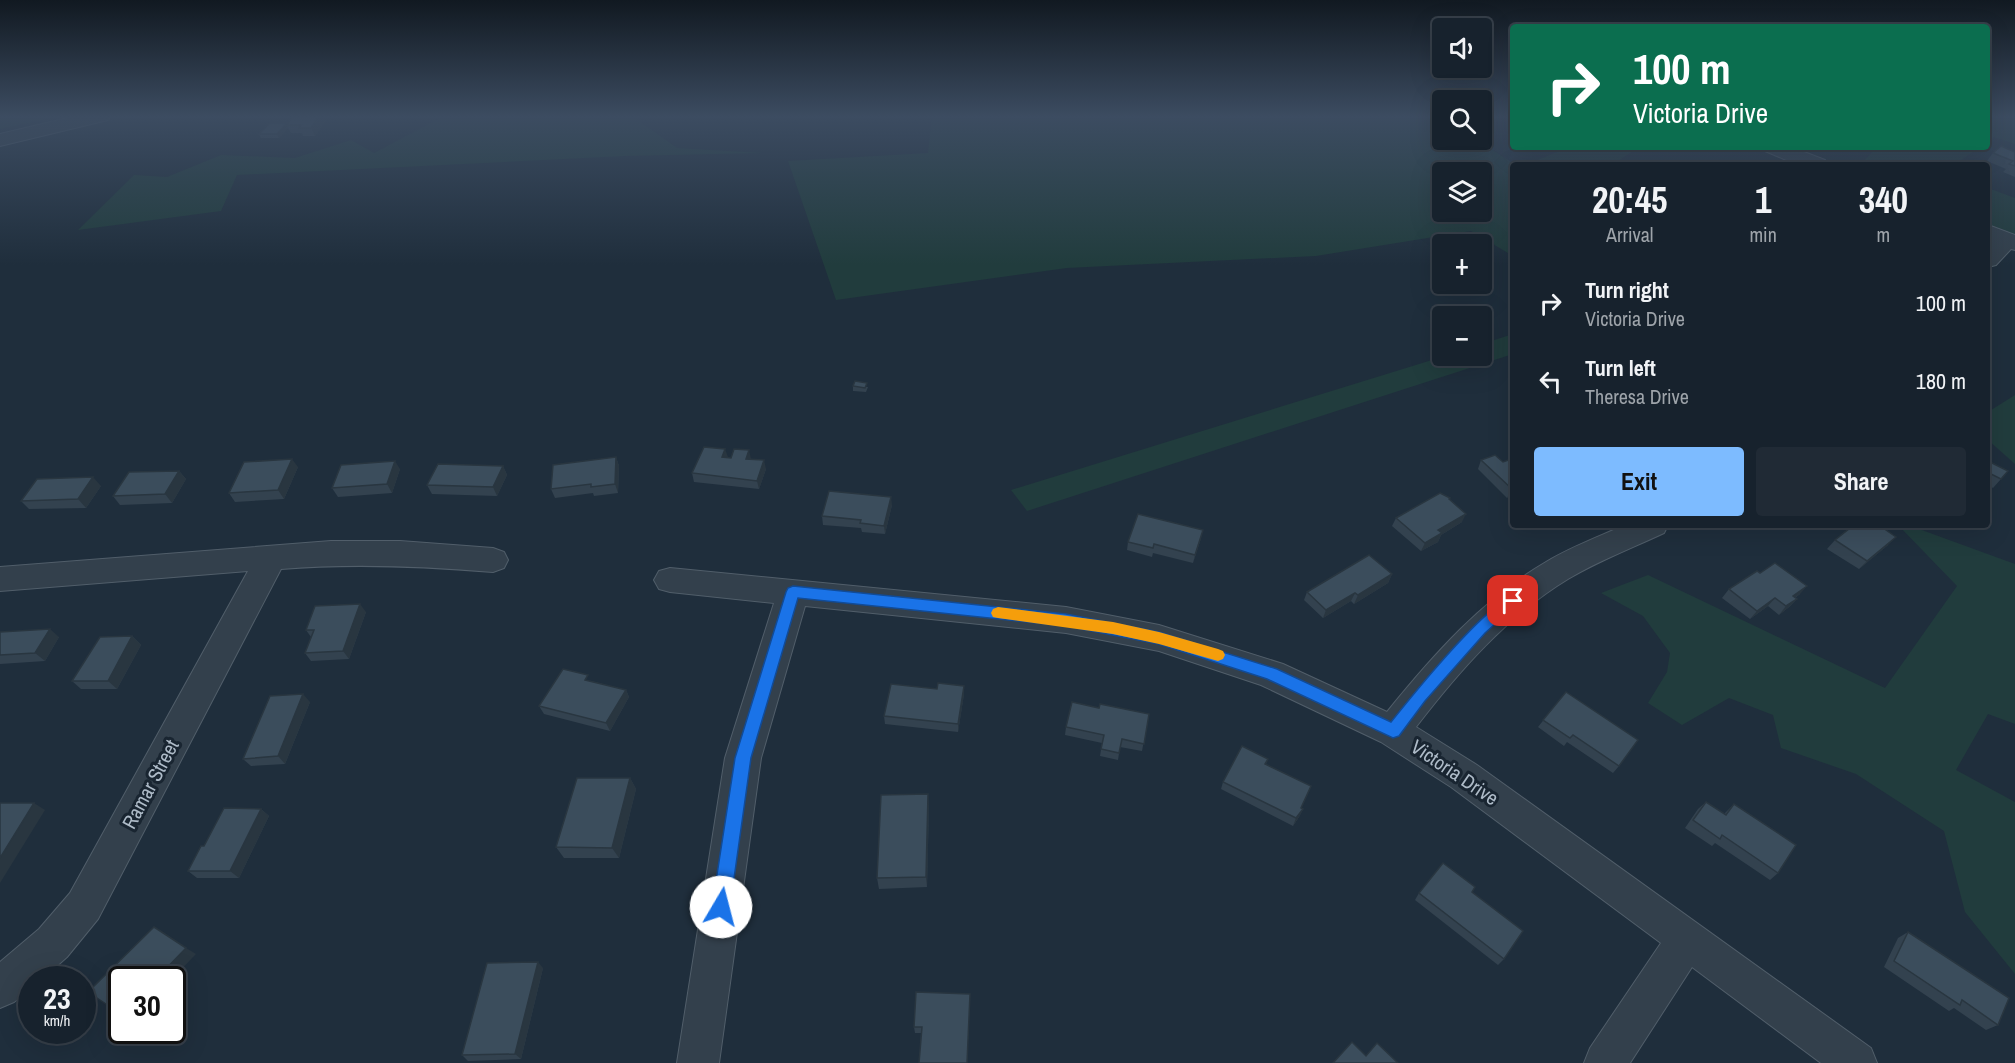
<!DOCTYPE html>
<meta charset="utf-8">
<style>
:root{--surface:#17222d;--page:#202a35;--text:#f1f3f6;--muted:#9ea4aa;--line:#363f49;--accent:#7dbbff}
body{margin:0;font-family:"Archivo Narrow",sans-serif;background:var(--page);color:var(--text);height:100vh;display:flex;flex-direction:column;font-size:22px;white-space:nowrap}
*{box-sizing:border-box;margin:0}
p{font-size:20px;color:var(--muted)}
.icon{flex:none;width:33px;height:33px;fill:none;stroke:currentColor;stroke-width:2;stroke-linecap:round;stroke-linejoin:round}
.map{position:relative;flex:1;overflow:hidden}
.drawer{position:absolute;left:1510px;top:162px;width:480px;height:366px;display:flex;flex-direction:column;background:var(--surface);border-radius:6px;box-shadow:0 6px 24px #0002,0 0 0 2px var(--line)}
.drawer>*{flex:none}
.guide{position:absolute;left:1510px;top:24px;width:480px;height:126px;border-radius:6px;box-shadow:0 6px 24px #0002,0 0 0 2px var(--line);background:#0b6e4f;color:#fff;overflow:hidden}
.tools{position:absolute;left:1432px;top:18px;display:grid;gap:12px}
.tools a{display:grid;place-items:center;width:60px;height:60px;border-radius:6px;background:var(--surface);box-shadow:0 6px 24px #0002,0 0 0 2px var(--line);font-size:30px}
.speed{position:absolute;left:18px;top:966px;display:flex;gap:12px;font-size:30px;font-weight:700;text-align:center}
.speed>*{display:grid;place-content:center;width:78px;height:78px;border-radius:50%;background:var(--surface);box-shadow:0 6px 24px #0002,0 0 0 2px var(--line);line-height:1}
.speed small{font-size:15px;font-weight:400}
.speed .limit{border:3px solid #111;border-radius:9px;background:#fff;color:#111}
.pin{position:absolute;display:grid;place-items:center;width:51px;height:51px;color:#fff;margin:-26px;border-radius:12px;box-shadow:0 3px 9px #0006}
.me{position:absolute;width:66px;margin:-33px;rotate:8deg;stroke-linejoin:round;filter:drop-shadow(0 0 4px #0008)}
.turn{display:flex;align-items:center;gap:21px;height:126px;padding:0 24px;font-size:27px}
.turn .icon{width:78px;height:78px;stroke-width:2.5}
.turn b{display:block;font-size:42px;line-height:51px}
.eta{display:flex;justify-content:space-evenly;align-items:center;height:102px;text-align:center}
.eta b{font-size:36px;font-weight:700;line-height:42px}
.action{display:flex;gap:12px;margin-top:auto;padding:12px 24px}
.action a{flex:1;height:69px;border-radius:6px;background:var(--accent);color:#111;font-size:24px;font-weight:700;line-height:69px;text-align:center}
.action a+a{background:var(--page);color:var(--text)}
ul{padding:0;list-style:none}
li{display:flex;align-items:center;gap:18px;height:78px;padding:0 24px}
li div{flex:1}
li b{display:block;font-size:22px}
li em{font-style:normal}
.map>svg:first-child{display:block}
</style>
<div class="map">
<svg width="2015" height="1063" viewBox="0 0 2015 1063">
<rect width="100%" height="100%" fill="#1f2e3c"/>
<g fill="#213c3d" fill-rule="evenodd">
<path d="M 0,116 L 60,116 L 0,129 Z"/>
<path d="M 444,116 L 635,116 L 635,118 L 677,148 L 763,153 L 625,156 L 237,175 L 221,211 L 78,230 L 134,175 L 167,177 L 221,155 L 295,158 L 351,140 L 374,153 Z"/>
<path d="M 932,116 L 1440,116 L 1443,118 L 1443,140 L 1477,140 L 1516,165 L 1514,165 L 1513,256 L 1471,231 L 1316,256 L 1067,268 L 836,300 L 788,161 L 928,153 ZM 1443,172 L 1482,172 L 1482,212 L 1443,212 Z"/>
<path d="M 1988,116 L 2015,116 L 2015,144 L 1994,137 L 1988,142 Z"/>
<path d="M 1570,147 L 1639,147 L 1612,165 L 1525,165 Z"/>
<path d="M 1877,147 L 1980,147 L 1954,165 L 1860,165 Z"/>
<path d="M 1988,188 L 2015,198 L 2015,237 L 1988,226 Z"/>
<path d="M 1513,334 L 1513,354 L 1027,511 L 1011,490 L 1445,356 L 1482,356 L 1482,344 Z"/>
<path d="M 2015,395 L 2015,464 L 1988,440 L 1988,412 Z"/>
<path d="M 1898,525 L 1908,525 L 2015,564 L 2015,724 L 1988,714 L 1956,770 L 2015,802 L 2015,974 L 1965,912 L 1944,831 L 1856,774 L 1781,748 L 1773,715 L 1729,698 L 1682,725 L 1648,703 L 1667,672 L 1670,653 L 1643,616 L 1601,593 L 1648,575 L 1885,688 L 1957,586 Z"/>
</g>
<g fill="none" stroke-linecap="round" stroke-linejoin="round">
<defs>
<g id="minor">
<path d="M 76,116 L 111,116 L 108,120 L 0,146 L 0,134 Z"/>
<path d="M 1762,147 L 1791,147 L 1825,160 L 1828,165 L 1798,165 L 1765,151 Z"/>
<path d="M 1988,225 L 2015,235 L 2015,250 L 2011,249 L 1996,265 L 1988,267 L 1988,247 L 1992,242 L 1988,240 Z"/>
<path d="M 1625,525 L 1668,525 L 1664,533 C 1632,548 1598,561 1568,579 C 1507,616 1459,671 1416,727 L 1477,765 L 1871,1048 L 1877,1063 L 1821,1063 L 1692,967 L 1630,1063 L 1584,1063 L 1590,1048 L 1661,943 L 1451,787 L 1381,742 L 1261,685 L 1159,651 L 1066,633 L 805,606 L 761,758 L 719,1063 L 677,1063 L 725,758 L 774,603 L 670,592 L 659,589 L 654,580 L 659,571 L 670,568 L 1066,607 L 1159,625 L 1283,664 L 1387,712 C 1433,655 1483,599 1546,562 C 1571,547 1598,537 1625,525 Z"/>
<path d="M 331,541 L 400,541 L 493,548 L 504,552 L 508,560 L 504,568 L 493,572 C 422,566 352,563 281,569 L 98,919 L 67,957 L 41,980 L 32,980 L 32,988 L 14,1002 L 0,1008 L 0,962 L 39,929 L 70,893 L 248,571 L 0,591 L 0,567 Z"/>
</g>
</defs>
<use href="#minor" stroke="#515e6a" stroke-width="2"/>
<use href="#minor" fill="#33404c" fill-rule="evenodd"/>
</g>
<g fill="#33424f">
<path d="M 297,116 L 322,116 L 325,121 L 315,136 L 303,136 L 302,133 L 291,133 L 288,128 L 279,138 L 261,138 L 259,134 L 287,124 Z"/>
<path d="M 2015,152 L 2015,177 L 2003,172 L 2006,169 L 1987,161 L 1993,153 Z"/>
<path d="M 853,386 L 868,387 L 866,392 L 853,391 Z"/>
<path d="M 616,457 L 619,466 L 618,493 L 594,496 L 593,493 L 555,498 L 551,489 Z"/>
<path d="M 728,458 L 751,459 L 766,469 L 759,489 L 694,482 L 692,473 Z"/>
<path d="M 1481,460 L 1503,462 L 1514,495 L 1507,498 L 1478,469 Z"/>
<path d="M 1988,461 L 2001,479 L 1993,488 L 1988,485 Z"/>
<path d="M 503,466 L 507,475 L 497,496 L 432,494 L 427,485 Z"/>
<path d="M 298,467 L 284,499 L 235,502 L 229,493 Z"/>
<path d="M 400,469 L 392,493 L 338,497 L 332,488 Z"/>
<path d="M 179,471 L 186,479 L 172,503 L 120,505 L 113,496 Z"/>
<path d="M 101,486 L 86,508 L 29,509 L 21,501 Z"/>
<path d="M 1450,498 L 1449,500 L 1462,522 L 1441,535 L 1438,542 L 1421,551 L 1392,526 L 1396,518 Z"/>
<path d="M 892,505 L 885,534 L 862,532 L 861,528 L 823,525 L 822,516 Z"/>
<path d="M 1847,525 L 1892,525 L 1887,531 L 1888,545 L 1859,569 L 1827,549 L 1835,540 L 1848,529 L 1845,527 Z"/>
<path d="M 1201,538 L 1193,563 L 1153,553 L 1152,557 L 1127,550 L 1128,542 Z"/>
<path d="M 1760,573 L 1800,594 L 1795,598 L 1797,599 L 1789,607 L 1779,615 L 1768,606 L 1750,619 L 1722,598 L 1729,589 Z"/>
<path d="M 1392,574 L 1388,583 L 1354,604 L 1351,601 L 1323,618 L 1304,600 L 1307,592 Z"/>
<path d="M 366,612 L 349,659 L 311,661 L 305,653 L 311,637 L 306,630 Z"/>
<path d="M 0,632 L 59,637 L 45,661 L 0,664 Z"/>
<path d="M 132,636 L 141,645 L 117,689 L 81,689 L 72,681 Z"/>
<path d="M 591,681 L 626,690 L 629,697 L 610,731 L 544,714 L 539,706 Z"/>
<path d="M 964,686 L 964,694 L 958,732 L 885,724 L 884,716 L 937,689 Z"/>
<path d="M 1566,692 L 1619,766 L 1613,773 L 1567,742 L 1564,746 L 1538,727 Z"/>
<path d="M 310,702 L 285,764 L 251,766 L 243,759 Z"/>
<path d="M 1099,708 L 1149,714 L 1142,751 L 1120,747 L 1118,760 L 1100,756 L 1102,743 L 1065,735 L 1066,727 Z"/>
<path d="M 1268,759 L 1266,764 L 1303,809 L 1299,817 L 1293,826 L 1221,789 L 1223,782 Z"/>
<path d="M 630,778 L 636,789 L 619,858 L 564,858 L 556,847 Z"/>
<path d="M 1706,802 L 1724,814 L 1734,804 L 1778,873 L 1770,880 L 1715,843 L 1712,846 L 1685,828 L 1698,809 Z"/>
<path d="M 929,805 L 927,887 L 879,889 L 877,878 Z"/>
<path d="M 261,809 L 269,816 L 239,878 L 197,878 L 188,871 L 204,846 Z"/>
<path d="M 1472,892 L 1504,959 L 1498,965 L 1415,900 L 1419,893 Z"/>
<path d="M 1908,932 L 1998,1025 L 1986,1030 L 1954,1008 L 1949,1011 L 1884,967 L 1898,938 Z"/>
<path d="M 543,968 L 521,1059 L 468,1061 L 462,1055 Z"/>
<path d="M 970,994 L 967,1063 L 919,1063 L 921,1033 L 915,1033 L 914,1027 Z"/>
</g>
<g fill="#293640">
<path d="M 319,116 L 322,116 L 325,121 L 315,136 L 311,128 Z"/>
<path d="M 287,123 L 288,128 L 279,138 L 277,134 Z"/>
<path d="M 725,449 L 728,457 L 722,457 Z"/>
<path d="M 749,450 L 751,459 L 748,467 L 746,459 Z"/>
<path d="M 616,457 L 619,466 L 618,493 L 615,484 Z"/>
<path d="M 292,459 L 298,467 L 284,499 L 278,490 Z"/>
<path d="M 764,460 L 766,469 L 759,489 L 757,481 Z"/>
<path d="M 395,461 L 400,469 L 392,493 L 387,484 Z"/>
<path d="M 503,466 L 507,475 L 497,496 L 493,487 Z"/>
<path d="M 179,471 L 186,479 L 172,503 L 165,494 Z"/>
<path d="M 93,477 L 101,486 L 86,508 L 78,499 Z"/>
<path d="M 1512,489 L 1514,489 L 1514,495 L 1507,498 Z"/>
<path d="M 891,497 L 892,505 L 885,534 L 884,526 Z"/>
<path d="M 1466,514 L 1462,522 L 1441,535 L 1438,542 L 1421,551 L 1425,543 L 1438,530 Z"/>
<path d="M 1203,530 L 1201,538 L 1193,563 L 1195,555 Z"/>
<path d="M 1896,537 L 1888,545 L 1859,569 L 1867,561 Z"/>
<path d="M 1392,574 L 1388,583 L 1354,604 L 1358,595 Z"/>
<path d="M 1807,586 L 1800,594 L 1786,604 L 1793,596 Z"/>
<path d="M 1355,593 L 1351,601 L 1323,618 L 1326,610 Z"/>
<path d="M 1775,598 L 1768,606 L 1750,619 L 1757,611 Z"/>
<path d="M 1797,599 L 1789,607 L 1779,615 L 1786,606 Z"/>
<path d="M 360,604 L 366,612 L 349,659 L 343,651 Z"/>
<path d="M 50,629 L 59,637 L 45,661 L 35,653 Z"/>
<path d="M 132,636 L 141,645 L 117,689 L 108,681 Z"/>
<path d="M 964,686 L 964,694 L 958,732 L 958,724 Z"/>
<path d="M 626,690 L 629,697 L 610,731 L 606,723 Z"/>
<path d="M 303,694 L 310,702 L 285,764 L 278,756 Z"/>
<path d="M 630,778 L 636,789 L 619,858 L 612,848 Z"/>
<path d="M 928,794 L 929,805 L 927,887 L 926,877 Z"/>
<path d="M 34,803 L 45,810 L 0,883 L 0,858 Z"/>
<path d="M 261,809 L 269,816 L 239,878 L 230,871 Z"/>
<path d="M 1303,809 L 1299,817 L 1293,826 L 1296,818 Z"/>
<path d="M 186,948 L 196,954 L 171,980 L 155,980 Z"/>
<path d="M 538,962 L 543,968 L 521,1059 L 515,1054 Z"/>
</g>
<g fill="#3b4d5c" stroke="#293640" stroke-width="1.5">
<path d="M 293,116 L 319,116 L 311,128 L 299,128 L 301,125 L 287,125 Z"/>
<path d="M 270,123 L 287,123 L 277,134 L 259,134 Z"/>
<path d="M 2001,146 L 2015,152 L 2015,166 L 2009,164 L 2013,161 L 1993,153 Z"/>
<path d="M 855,381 L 867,383 L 865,388 L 853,386 Z"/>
<path d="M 704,447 L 725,449 L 722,457 L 731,458 L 734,449 L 749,450 L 746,459 L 764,460 L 757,481 L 692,473 Z"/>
<path d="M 1495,455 L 1503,462 L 1514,458 L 1514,489 L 1512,489 L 1481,460 Z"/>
<path d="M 616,457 L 615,484 L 591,487 L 591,484 L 551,489 L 553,465 Z"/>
<path d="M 292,459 L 278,490 L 229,493 L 244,462 Z"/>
<path d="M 395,461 L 387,484 L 332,488 L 341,465 Z"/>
<path d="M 1988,461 L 2008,471 L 2001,479 L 1991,474 L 1988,478 Z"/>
<path d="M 438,464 L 503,466 L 493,487 L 427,485 Z"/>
<path d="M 179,471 L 165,494 L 113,496 L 129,472 Z"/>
<path d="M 93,477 L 78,499 L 21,501 L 37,479 Z"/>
<path d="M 829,491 L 891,497 L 884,526 L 860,523 L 861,520 L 822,516 Z"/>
<path d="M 1440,493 L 1450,498 L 1449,499 L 1466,514 L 1438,530 L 1442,533 L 1425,543 L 1396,518 Z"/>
<path d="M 1138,514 L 1203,530 L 1195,555 L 1154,544 L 1153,548 L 1128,542 Z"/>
<path d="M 1854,525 L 1892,525 L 1886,530 L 1896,537 L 1867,561 L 1835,540 Z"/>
<path d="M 1369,555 L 1392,574 L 1358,595 L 1355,593 L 1326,610 L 1307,592 Z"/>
<path d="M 1775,563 L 1807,586 L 1793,596 L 1797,599 L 1786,606 L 1775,598 L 1757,611 L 1729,589 L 1757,571 L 1760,573 Z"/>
<path d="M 360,604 L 343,651 L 305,653 L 314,630 L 306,630 L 315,606 Z"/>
<path d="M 50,629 L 35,653 L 0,655 L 0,632 Z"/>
<path d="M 132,636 L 108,681 L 72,681 L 100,637 Z"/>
<path d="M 563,669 L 588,675 L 585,680 L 626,690 L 606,723 L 539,706 Z"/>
<path d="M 938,683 L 964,686 L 958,724 L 884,716 L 891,684 L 937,689 Z"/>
<path d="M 1566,692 L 1638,740 L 1619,766 L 1573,735 L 1570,738 L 1543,720 Z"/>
<path d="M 303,694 L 278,756 L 243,759 L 270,696 Z"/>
<path d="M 1072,702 L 1099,708 L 1100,704 L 1149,714 L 1144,744 L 1122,739 L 1119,753 L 1101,749 L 1104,735 L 1066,727 Z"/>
<path d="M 1242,746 L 1268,759 L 1265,764 L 1311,786 L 1301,808 L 1303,809 L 1296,818 L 1223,782 Z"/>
<path d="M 577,778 L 630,778 L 612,848 L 556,847 Z"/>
<path d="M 928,794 L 926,877 L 877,878 L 881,795 Z"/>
<path d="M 1706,802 L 1726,815 L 1734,804 L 1796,845 L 1778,873 L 1722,835 L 1720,839 L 1693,820 Z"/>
<path d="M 0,803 L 34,803 L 0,858 Z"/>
<path d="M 224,808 L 261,809 L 230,871 L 188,871 L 201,846 L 204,846 Z"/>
<path d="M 1443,863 L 1475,887 L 1472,892 L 1523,931 L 1504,959 L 1419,893 Z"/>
<path d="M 154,927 L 186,948 L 155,980 L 122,980 L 121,1014 L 88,992 Z"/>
<path d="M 1908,932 L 2009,998 L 1998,1025 L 1962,1000 L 1960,1005 L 1894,961 Z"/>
<path d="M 538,962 L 515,1054 L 462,1055 L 487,963 Z"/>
<path d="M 916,992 L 970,994 L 967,1063 L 919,1063 L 922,1027 L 914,1027 Z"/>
<path d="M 1352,1042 L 1366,1056 L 1377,1043 L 1398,1063 L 1333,1063 Z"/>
</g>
<linearGradient id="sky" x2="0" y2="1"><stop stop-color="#111921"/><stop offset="0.44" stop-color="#3c4c61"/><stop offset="1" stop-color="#3c4c61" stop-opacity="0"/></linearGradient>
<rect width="2015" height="265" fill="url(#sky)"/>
<path fill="#1a73e8" stroke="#114b97" stroke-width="1.5" d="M 793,586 L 1066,614 L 1159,632 L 1277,669 L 1391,722 C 1407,702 1496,590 1518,597 L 1521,601 L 1485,633 L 1425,701 L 1399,736 L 1393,738 L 1267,679 L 1159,644 L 1066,626 L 798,598 L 751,758 L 730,907 L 727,913 L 721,916 L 715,913 L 712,907 L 735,758 L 786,592 L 788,588 Z"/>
<path fill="#f59e0b" d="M 998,607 L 1113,622 L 1159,632 L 1218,649 L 1223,651 L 1225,655 L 1223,659 L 1218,661 L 1159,644 L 1113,634 L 998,618 L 993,617 L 991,613 L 993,609 Z"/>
<g text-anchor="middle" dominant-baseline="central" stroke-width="6" stroke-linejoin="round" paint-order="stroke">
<g font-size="20" fill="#aebbc8" stroke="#192531">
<text transform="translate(1455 772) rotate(34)">Victoria Drive</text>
<text transform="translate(150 784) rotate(-62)">Ramar Street</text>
</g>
</g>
</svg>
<div class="tools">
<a><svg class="icon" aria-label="sound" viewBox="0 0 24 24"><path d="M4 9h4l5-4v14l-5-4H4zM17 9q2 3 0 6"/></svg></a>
<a><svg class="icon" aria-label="search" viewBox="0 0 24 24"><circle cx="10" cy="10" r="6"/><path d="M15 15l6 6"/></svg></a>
<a><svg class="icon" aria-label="layers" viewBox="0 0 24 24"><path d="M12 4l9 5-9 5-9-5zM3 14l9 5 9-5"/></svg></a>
<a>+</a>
<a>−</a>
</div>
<div class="speed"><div>23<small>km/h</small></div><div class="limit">30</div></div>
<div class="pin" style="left:1513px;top:601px;background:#d93025"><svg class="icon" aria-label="arrive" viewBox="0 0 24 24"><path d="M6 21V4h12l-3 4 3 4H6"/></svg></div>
<svg class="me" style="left:721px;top:907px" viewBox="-20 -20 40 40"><circle r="19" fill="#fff"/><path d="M0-13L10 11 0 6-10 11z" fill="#1a73e8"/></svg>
<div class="guide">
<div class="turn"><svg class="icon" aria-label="right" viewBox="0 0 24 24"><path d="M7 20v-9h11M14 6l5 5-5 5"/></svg><div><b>100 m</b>Victoria Drive</div></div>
</div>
<section class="drawer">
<div class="eta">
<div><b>20:45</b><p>Arrival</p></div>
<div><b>1</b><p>min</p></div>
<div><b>340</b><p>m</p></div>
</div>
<ul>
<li><svg class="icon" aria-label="right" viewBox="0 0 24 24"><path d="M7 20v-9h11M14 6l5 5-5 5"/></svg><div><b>Turn right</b><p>Victoria Drive</p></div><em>100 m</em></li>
<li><svg class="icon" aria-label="left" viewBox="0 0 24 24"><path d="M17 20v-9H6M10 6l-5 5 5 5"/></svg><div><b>Turn left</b><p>Theresa Drive</p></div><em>180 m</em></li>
</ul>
<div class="action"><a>Exit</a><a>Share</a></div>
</section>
</div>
